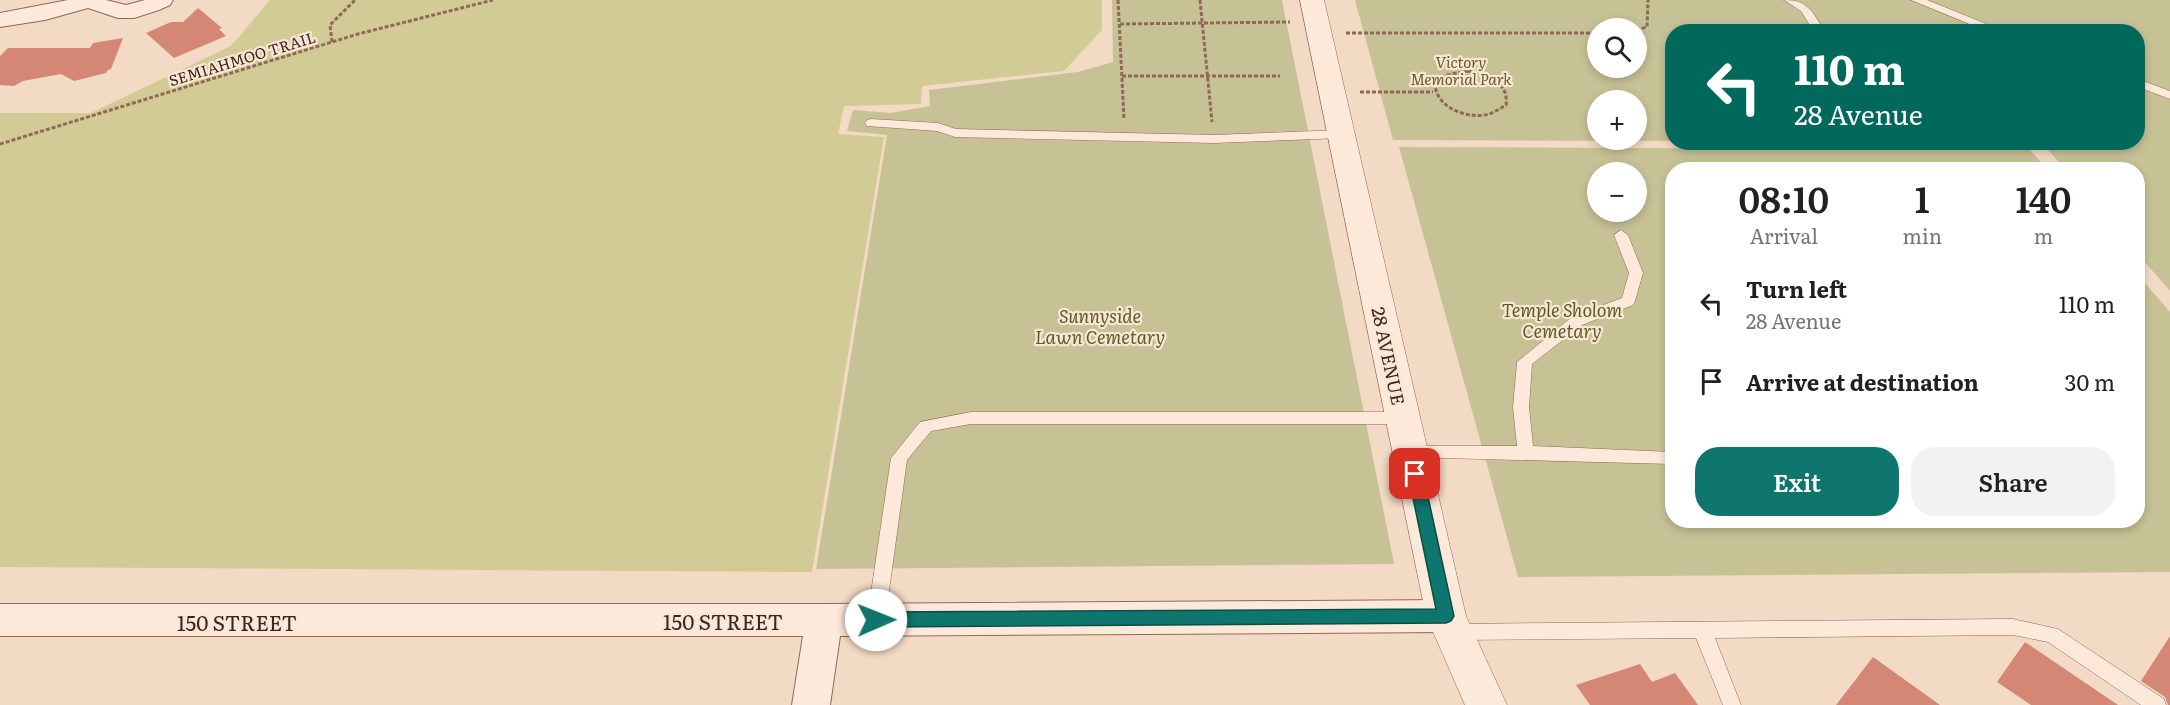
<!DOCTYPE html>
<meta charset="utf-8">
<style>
:root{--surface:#fff;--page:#f2f2f2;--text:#202124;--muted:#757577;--accent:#0f766e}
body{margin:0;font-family:Literata,serif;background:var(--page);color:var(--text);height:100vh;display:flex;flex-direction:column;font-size:22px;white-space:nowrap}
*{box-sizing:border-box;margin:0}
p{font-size:20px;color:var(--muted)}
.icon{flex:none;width:33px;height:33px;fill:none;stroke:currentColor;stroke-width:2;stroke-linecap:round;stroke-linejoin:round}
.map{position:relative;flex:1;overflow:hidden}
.drawer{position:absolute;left:1665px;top:162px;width:480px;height:366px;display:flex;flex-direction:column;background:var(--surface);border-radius:24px;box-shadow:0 3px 9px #0003}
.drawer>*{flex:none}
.guide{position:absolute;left:1665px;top:24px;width:480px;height:126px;border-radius:24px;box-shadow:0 3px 9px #0003;background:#00695c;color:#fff;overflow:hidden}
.controls{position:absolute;left:1587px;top:18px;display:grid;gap:12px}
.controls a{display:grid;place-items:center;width:60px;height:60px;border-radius:50%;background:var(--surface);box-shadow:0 3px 9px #0003;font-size:30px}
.pin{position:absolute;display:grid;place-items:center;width:51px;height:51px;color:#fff;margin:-26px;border-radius:12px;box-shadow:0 3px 9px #0006}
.me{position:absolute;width:66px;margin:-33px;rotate:89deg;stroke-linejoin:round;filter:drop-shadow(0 0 4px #0008)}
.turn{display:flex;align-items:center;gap:21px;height:126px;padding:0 30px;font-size:27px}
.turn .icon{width:78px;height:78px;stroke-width:2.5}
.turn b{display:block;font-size:42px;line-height:51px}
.eta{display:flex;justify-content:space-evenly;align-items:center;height:102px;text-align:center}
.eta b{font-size:36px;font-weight:600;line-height:42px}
.button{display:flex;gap:12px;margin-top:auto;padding:12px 30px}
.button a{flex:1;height:69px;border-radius:24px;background:var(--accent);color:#fff;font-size:24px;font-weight:600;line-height:69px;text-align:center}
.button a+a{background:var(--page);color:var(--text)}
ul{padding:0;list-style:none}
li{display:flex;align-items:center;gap:18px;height:78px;padding:0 30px}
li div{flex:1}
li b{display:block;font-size:22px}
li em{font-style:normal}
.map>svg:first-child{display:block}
</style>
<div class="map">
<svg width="2170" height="705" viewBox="0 0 2170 705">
<rect width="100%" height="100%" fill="#f3dac4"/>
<path fill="#d3cb96" d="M 270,0 L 1102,0 L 1102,30 L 1064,71 L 922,86 L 921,104 L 844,106 L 838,134 L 884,137 L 812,572 L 0,567 L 0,113 L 91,113 L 231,46 Z"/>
<g fill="#c7c196" fill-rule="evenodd">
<path d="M 1112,0 L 1282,0 L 1394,564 L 816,569 L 887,135 L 847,131 L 853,110 L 891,113 L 930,106 L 929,90 L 1078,72 L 1113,62 Z"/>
<path d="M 1355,0 L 2170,0 L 2170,291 L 2138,254 L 2138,170 L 2065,169 L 2042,143 L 2033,143 L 2138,142 L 2138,32 L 1672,32 L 1672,141 L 1393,140 ZM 1598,28 L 1636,28 L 1636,68 L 1598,68 ZM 1598,100 L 1636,100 L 1636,140 L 1598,140 Z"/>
<path d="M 1399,147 L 2030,150 L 2047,169 L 1672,170 L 1672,520 L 2138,520 L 2138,275 L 2170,312 L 2170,572 L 1518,577 ZM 1598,172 L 1636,172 L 1636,212 L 1598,212 Z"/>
</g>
<g fill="#d58776">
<path d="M 198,8 L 222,28 L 219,29 L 226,36 L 174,58 L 146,33 L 171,22 L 183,22 Z"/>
<path d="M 123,38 L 111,69 L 108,70 L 106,73 L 74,81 L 61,74 L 23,81 L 14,86 L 0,85 L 0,56 L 8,48 L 90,48 L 93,43 Z"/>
<path d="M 2170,636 L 2170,705 L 2168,705 L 2165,697 L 2141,681 Z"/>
<path d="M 2025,642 L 2118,705 L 2031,705 L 1997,682 Z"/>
<path d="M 1873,657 L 1940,705 L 1836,705 Z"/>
<path d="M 1640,664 L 1652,682 L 1675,673 L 1698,705 L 1590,705 L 1576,685 Z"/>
</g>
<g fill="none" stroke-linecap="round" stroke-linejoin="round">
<defs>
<g id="service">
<path d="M 1784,0 C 1809,0 1813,13 1825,32 L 1814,32 L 1801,11 Z"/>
<path d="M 1911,0 L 1927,0 L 2006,32 L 1989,32 Z"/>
<path d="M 2138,79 L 2170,91 L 2170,99 L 2138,87 Z"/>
<path d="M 871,119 L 938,123 L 956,129 L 1214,135 L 1342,130 L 1348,134 L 1342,138 L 1214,143 L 955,137 L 937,131 L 867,126 L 865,123 L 867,120 Z"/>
<path d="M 1621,230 L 1628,235 L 1643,273 L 1635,301 L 1633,305 L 1582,325 L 1532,364 L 1529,407 L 1533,446 L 1672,452 L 1672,464 L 1405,457 L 1403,452 L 1405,447 L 1411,446 L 1517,446 L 1513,407 L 1517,362 L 1572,317 L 1622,298 L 1629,273 L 1614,235 Z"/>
<path d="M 971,412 L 1402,412 L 1408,414 L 1410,418 L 1408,422 L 1402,424 L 971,424 L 931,431 L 907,460 L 885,620 L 882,626 L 876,628 L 870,626 L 867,620 L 891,458 L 920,422 Z"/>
<path d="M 2013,619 L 2058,629 L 2164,699 L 2166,705 L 2141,705 L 2048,642 L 2013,635 L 1715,638 L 1741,705 L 1723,705 L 1696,638 L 1453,640 L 1447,638 L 1444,632 L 1447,626 L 1453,624 Z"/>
</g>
<g id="minor">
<path d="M 68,0 L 106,0 L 126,5 L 145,0 L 173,0 L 170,5 L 159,10 L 134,18 L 118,18 L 88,8 L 45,20 L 0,27 L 0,13 Z"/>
<path d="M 1446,600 L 1459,605 L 1464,616 L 1459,627 L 1446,632 L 840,636 L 830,705 L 792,705 L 803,636 L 0,636 L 0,604 L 824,604 Z"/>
</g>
<path id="tertiary" d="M 1300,0 L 1324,0 L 1466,616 L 1507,705 L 1465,705 L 1426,616 Z"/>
</defs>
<use href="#service" stroke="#906858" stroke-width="1"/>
<use href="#minor" stroke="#906858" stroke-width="2"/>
<use href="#tertiary" stroke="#906858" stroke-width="1"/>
<g stroke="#906858" stroke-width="3" stroke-dasharray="4 2" stroke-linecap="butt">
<path d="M 1118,0 L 1124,119"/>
<path d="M 1200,0 L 1212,122"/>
<path d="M 1120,24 L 1290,22"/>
<path d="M 1636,30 L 1647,27 L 1648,0"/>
<path d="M 1346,33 L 1598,33"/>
<path d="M 332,42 L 330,25 L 355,0"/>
<path d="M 1468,71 C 1487,75 1509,81 1506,105 C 1501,108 1495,112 1489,114 C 1467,120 1434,107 1435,82 L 1446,75 Z"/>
<path d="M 1122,76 L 1280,76"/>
<path d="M 1360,92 L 1433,92"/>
<path d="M 0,144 L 358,34 L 493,0"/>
</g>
<use href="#service" fill="#fce9d9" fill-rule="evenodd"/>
<use href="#minor" fill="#fce9d9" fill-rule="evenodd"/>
<use href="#tertiary" fill="#fce9d9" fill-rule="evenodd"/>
</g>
<path fill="#0f766e" stroke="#0a4d48" stroke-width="1.5" d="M 1415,468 L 1420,469 L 1423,474 L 1454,616 L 1451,621 L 1446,623 L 876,627 L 871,625 L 868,620 L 871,614 L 876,612 L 1436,609 L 1408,474 L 1410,469 Z"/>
<g text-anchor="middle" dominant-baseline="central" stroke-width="4.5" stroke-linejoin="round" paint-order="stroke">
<g font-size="15" fill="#3e261d" stroke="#f9e6d5">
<text transform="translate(242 58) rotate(-17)">SEMIAHMOO TRAIL</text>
</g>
<g font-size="15" font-style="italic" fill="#5c5d22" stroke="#f9e6d5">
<text x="1461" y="61">Victory<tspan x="1461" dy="17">Memorial Park</tspan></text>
</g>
<g font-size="18" font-style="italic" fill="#5c5d22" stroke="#f9e6d5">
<text x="1562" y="309">Temple Sholom<tspan x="1562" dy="21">Cemetary</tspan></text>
<text x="1100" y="315">Sunnyside<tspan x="1100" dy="21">Lawn Cemetary</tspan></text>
</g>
<g font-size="18" fill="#3e261d" stroke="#f9e6d5">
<text transform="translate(1389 356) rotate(78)">28 AVENUE</text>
</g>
<g font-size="21" fill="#3e261d" stroke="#f9e6d5">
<text x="723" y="620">150 STREET</text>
<text x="237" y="621">150 STREET</text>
</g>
</g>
</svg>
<div class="controls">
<a><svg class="icon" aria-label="search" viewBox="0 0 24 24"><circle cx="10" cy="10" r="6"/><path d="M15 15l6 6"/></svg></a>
<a>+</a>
<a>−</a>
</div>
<div class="pin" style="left:1415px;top:474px;background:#d93025"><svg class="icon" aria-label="arrive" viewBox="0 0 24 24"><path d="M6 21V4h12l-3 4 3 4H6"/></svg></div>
<svg class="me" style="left:876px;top:620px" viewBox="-20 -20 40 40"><circle r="19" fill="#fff"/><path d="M0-13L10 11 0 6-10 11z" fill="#0f766e"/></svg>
<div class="guide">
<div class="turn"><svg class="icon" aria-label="left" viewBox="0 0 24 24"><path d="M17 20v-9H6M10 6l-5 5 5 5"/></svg><div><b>110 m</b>28 Avenue</div></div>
</div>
<section class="drawer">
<div class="eta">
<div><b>08:10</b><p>Arrival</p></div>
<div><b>1</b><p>min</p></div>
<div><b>140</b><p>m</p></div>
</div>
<ul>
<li><svg class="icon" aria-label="left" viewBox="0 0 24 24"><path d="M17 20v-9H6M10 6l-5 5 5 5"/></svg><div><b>Turn left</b><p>28 Avenue</p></div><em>110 m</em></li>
<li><svg class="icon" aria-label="arrive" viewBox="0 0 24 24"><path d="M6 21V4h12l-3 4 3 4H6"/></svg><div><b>Arrive at destination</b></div><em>30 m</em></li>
</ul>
<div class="button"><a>Exit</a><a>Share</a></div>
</section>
</div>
